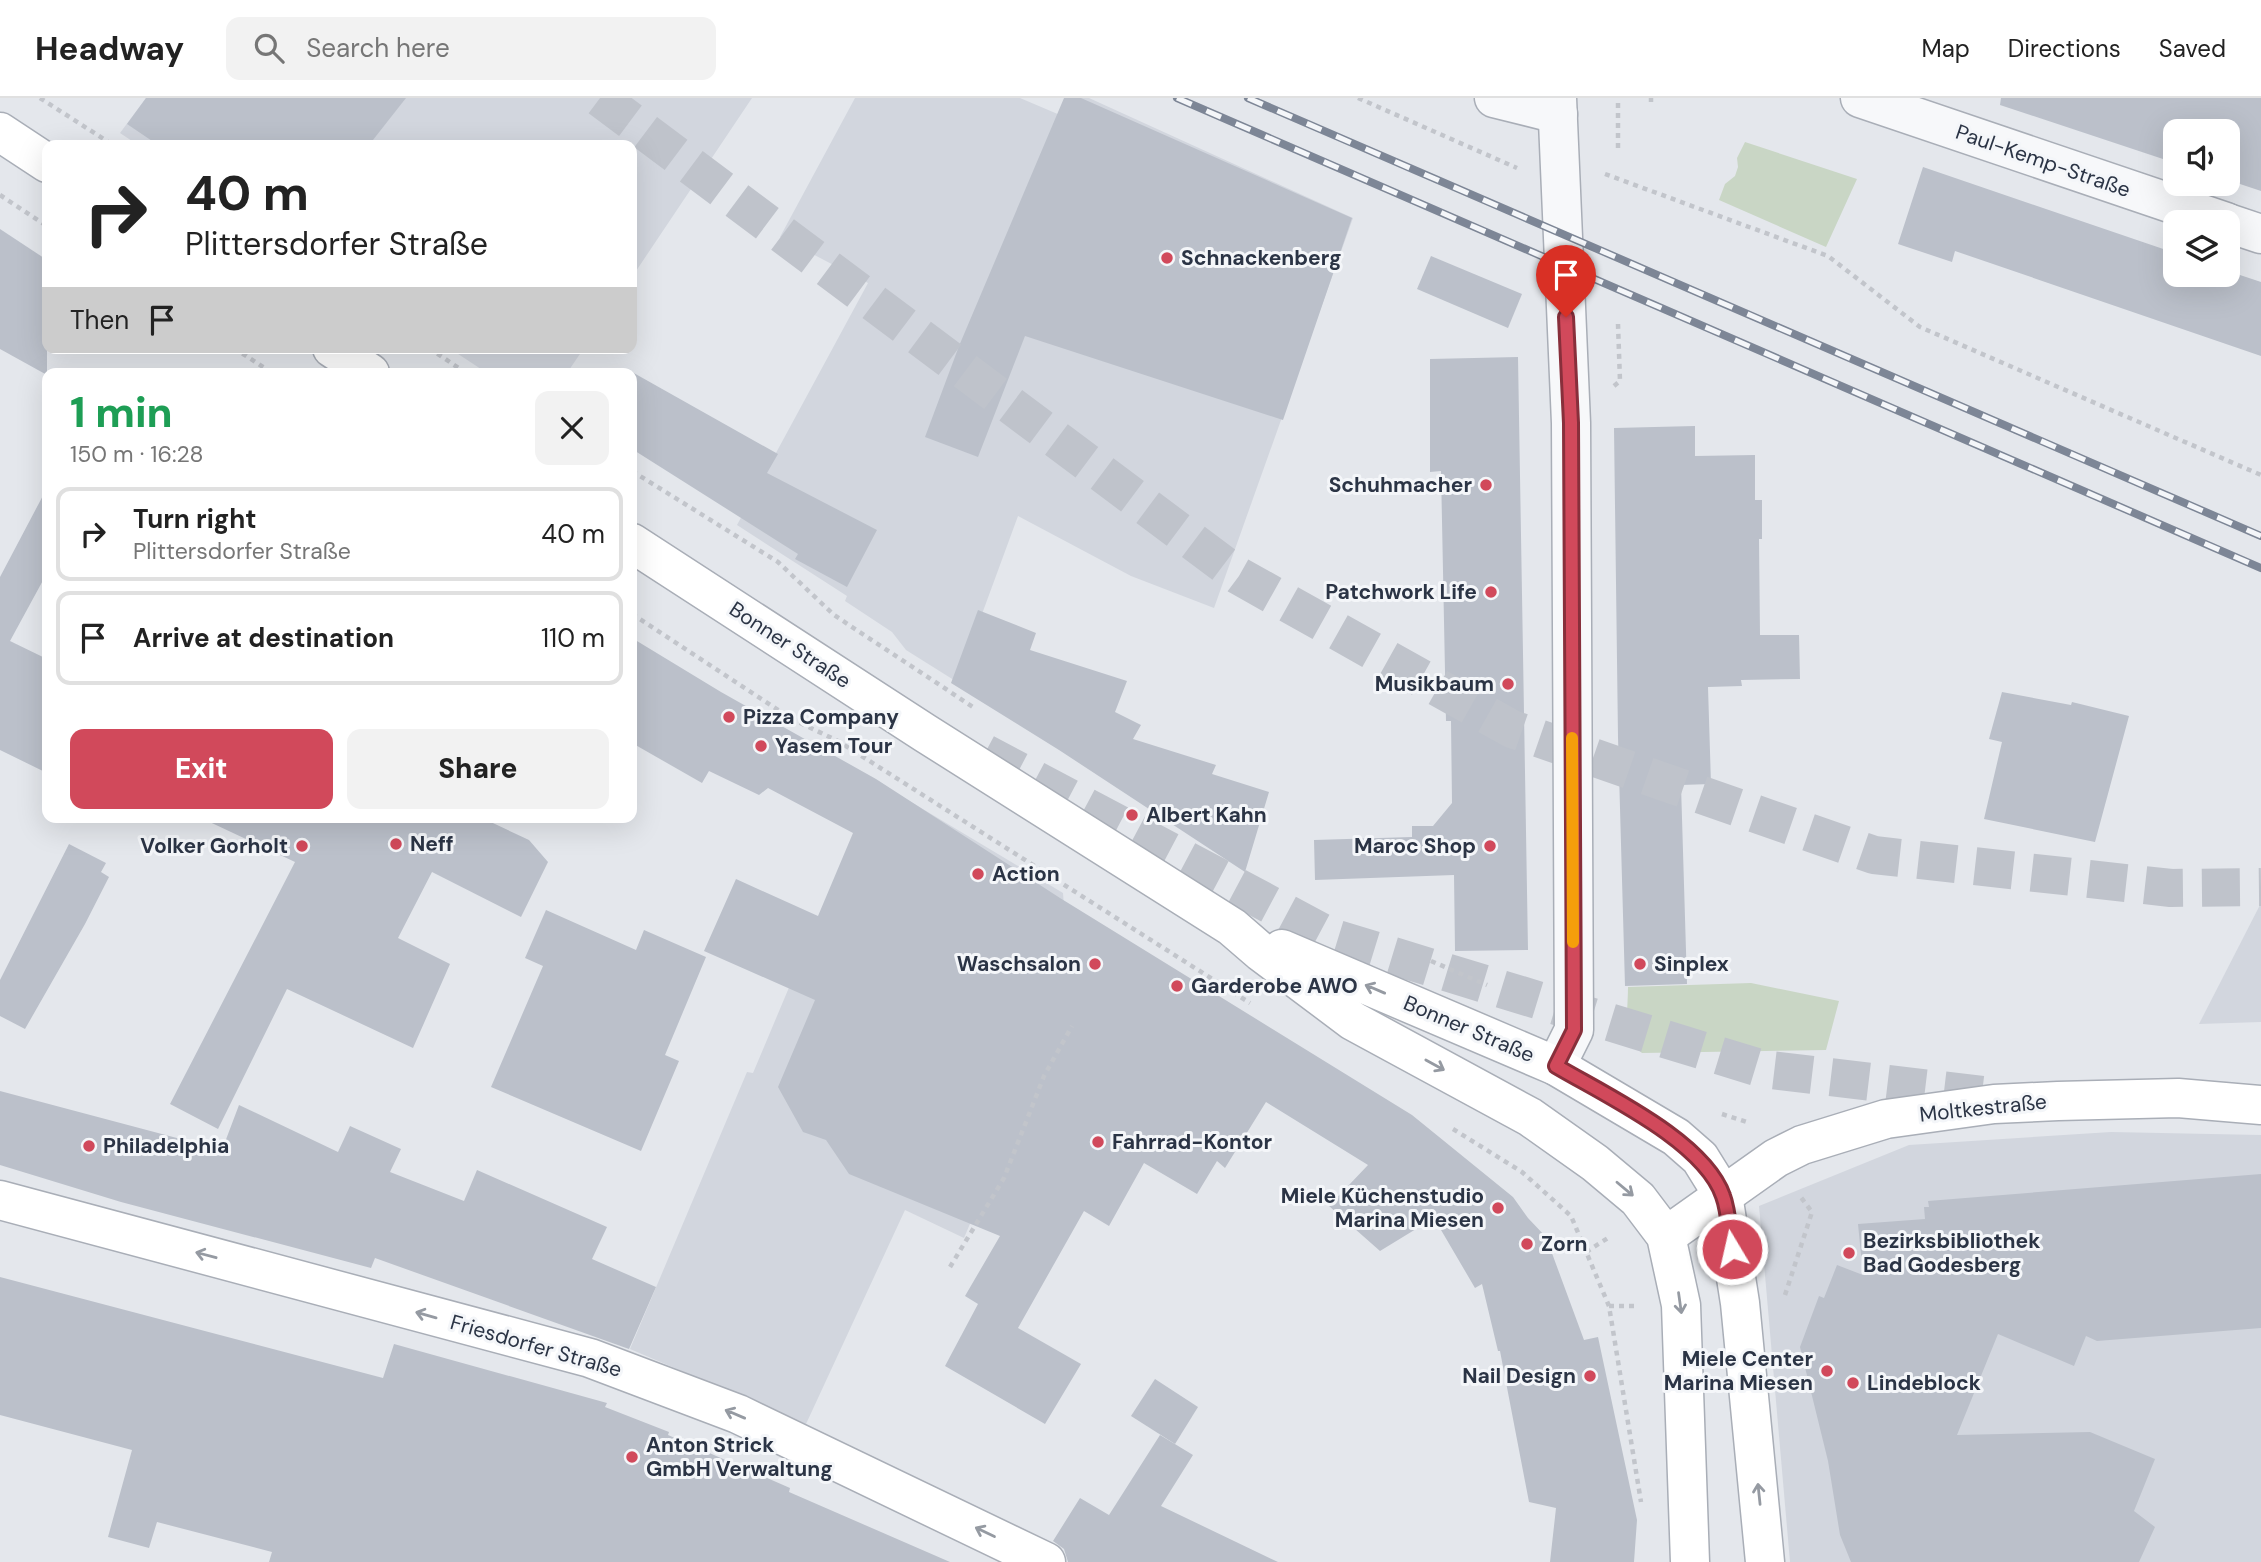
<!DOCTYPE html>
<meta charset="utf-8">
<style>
:root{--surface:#fff;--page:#f2f2f2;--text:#222;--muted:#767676;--line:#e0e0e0;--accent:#d1495b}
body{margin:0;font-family:"DM Sans",sans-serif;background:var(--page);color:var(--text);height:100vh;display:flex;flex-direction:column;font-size:26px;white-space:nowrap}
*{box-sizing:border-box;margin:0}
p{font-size:23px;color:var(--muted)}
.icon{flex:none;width:38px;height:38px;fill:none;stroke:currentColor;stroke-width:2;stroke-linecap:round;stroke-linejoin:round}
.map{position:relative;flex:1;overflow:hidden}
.sheet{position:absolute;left:42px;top:270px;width:595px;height:455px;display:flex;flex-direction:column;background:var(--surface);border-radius:14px;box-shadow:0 7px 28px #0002}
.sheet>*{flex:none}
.banner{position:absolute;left:42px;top:42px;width:595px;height:214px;border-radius:14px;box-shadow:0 7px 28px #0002;background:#fff;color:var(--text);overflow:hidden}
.buttons{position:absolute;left:2163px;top:21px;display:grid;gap:14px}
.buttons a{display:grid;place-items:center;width:77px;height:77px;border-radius:14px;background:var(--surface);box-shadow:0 7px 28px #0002;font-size:35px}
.pin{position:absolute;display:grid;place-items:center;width:60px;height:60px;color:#fff;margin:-72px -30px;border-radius:50% 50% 50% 0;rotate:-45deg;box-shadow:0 0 7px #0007}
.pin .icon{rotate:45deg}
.me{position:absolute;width:77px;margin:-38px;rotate:351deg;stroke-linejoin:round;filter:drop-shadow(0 0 5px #0008)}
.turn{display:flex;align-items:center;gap:24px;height:147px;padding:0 28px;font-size:32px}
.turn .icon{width:91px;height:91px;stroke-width:2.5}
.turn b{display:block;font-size:49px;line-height:60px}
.then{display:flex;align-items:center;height:66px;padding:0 28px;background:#0003;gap:14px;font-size:26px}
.round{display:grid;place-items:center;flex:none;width:74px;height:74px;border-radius:14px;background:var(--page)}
.headline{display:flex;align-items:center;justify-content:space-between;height:119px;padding:0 28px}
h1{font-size:42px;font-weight:800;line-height:52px;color:#1e9e55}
.action{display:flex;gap:14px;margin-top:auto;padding:14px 28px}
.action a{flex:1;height:80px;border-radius:14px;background:var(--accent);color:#fff;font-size:28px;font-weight:800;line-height:80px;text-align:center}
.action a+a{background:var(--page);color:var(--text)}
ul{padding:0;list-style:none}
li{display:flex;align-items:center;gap:21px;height:94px;margin:0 14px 10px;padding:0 14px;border:4px solid var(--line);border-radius:14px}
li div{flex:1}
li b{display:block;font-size:26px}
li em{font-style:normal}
header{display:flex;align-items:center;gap:42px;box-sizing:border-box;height:98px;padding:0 35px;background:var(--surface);border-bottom:2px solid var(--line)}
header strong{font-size:33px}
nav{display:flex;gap:38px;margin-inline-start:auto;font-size:24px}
.search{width:490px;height:63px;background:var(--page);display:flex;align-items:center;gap:18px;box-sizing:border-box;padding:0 24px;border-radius:14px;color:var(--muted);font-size:26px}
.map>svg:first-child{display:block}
</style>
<header>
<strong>Headway</strong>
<div class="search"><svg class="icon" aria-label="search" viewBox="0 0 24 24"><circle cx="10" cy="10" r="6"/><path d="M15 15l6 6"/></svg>Search here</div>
<nav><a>Map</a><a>Directions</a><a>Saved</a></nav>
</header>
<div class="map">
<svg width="2261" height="1464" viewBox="0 0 2261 1464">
<rect width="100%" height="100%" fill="#e4e7ec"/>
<g fill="#d2d6de">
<path d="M 146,0 L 752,0 L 632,179 L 632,47 L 138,47 L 120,35 Z"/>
<path d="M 855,0 L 1020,0 L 1060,17 L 1066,0 L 1089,0 L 1353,120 L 1214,510 L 1131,478 L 1018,418 L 957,584 L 906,552 L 892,534 L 845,503 L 847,498 L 737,427 L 868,185 L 780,139 Z"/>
<path d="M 449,250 L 584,250 L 567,275 L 487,275 Z"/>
<path d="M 876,683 L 1063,795 L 1070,888 L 964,1140 L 905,1112 L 806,1326 L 630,1251 L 747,974 L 753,975 Z"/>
<path d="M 2261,805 L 2261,924 L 2199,926 Z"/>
<path d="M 2111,1034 L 2261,1037 L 2261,1464 L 1790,1464 L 1759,1108 L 1909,1047 Z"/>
</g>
<g fill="#c9d6c5">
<path d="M 1745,44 L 1857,81 L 1826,149 L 1719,102 L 1725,86 L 1735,78 L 1738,69 L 1737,60 Z"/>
<path d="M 1751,885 L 1839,903 L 1826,952 L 1642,955 C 1622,939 1628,913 1628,889 Z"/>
</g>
<g fill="#bbc0ca">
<path d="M 146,0 L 406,0 L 369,47 L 158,47 L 127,26 Z"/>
<path d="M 1064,0 L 1081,0 L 1352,120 L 1283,322 L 1025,238 L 978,359 L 925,339 L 959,248 Z"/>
<path d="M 2001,0 L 2261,0 L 2261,93 L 2228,82 L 2228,33 L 2175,33 L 2175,65 L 2000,7 Z"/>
<path d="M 1923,69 L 2175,155 L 2175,177 L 2228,177 L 2228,173 L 2261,184 L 2261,258 L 1955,153 L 1952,164 L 1898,146 Z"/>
<path d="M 0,131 L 47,162 L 47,277 L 0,251 Z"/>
<path d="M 1431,158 L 1522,196 L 1508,230 L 1417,191 Z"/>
<path d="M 1518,259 L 1528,852 L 1455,853 L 1454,777 L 1315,782 L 1314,742 L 1412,739 L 1412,728 L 1433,728 L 1452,705 L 1451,623 L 1446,623 L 1441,373 L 1430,374 L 1430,261 Z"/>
<path d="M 632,274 L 778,356 L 767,375 L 877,432 L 847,489 L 795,461 L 798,456 L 632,351 Z"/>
<path d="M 1695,328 L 1695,358 L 1755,357 L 1755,402 L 1762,402 L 1762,441 L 1759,441 L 1760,537 L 1799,537 L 1800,581 L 1741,582 L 1742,588 L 1708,589 L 1711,686 L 1681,687 L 1687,886 L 1625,888 L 1618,639 L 1614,330 Z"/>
<path d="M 47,390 L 47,475 L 10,543 L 47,561 L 47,675 L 0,652 L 0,479 Z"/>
<path d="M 978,512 L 1036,535 L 1030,552 L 1127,583 L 1115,614 L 1141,627 L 1133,641 L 1216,667 L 1212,676 L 1269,694 L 1245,774 L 1059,652 L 951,585 Z"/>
<path d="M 632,540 L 721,594 L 876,681 L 1060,800 L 1412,1017 L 1513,1099 L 1528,1120 L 1546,1139 L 1584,1242 L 1598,1239 L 1637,1422 L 1634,1464 L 1550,1464 L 1556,1410 L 1529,1404 L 1500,1253 L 1498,1253 L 1482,1186 L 1475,1190 L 1434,1120 L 1380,1153 L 1329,1108 L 1368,1067 L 1266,1004 L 1225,1070 L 1217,1063 L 1197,1096 L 1144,1065 L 1109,1128 L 1084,1113 L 1018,1230 L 1081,1266 L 1045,1326 L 945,1268 L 978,1206 L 965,1198 L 1000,1138 L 849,1076 L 826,1042 L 803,1034 L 778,989 L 815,902 L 704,853 L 736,781 L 818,818 L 853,735 L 768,690 L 759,697 L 709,673 L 702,685 L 632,645 Z"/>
<path d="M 2002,594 L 2071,607 L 2072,604 L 2129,618 L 2095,744 L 1984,721 L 2002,644 L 1989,641 Z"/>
<path d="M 199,719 L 480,719 L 529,742 L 548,764 L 521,819 L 432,774 L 398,840 L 450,866 L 413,950 L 287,891 L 218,1031 L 170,1006 L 295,764 Z"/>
<path d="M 69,746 L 106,765 L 101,774 L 109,779 L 85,826 L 25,931 L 0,918 L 0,882 Z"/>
<path d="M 546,812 L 636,852 L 644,832 L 706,859 L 665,957 L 679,963 L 641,1053 L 491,989 L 543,868 L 525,860 Z"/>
<path d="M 0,993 L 222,1052 L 239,1007 L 338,1054 L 350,1028 L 401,1051 L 390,1074 L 464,1103 L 477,1072 L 607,1129 L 592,1161 L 656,1189 L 629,1251 L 375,1160 L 371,1170 L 121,1104 L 0,1067 Z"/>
<path d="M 2261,1076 L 2261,1230 L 2097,1243 L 2086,1238 L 2074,1268 L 1998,1236 L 1957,1337 L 2090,1334 L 2155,1361 L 2134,1413 L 2155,1429 L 2139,1464 L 1851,1464 L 1840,1437 L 1828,1363 L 1800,1249 L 1819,1198 L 1824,1200 L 1837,1167 L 1863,1177 L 1858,1126 L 1925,1121 L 1924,1109 L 1929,1109 L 1928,1103 Z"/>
<path d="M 0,1179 L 383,1280 L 394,1246 L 607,1305 L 605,1309 L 669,1334 L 668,1337 L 790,1390 L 789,1394 L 950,1464 L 269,1464 L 272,1454 L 157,1424 L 149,1450 L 108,1439 L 132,1352 L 0,1317 Z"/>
<path d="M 1155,1281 L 1198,1309 L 1175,1346 L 1131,1318 Z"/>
<path d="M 1160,1337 L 1193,1357 L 1161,1408 L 1278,1464 L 1068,1464 L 1064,1451 L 1053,1443 L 1080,1400 L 1109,1417 Z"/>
</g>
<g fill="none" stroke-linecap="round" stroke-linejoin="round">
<g stroke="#bfc3cb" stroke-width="38" stroke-dasharray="38 19" stroke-linecap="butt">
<path d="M 600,0 L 1239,478 L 1512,631 L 1874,757 L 2171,790 L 2261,789"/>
<path d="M 985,655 L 1331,839 L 1763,971 L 1999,999"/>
</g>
<defs>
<g id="street">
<path d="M 1494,0 L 1558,16"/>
<path d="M 1860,0 L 2226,124"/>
<path d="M 2228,125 L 2261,136"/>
<path d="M 1556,968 L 1574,932 L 1571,325 L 1557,0"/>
</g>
<g id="secondary">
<path d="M 0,34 L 47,65"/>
<path d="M 332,250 L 370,275"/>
<path d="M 632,445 L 925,635 L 1232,829 L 1261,854 L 1353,923 L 1530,1019 L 1595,1065 L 1638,1101 L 1666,1138 L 1681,1207 L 1690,1464"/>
<path d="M 1282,851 L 1556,968 L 1676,1039 L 1700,1060 L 1723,1097 L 1740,1205 L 1765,1464"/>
<path d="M 0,1102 L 590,1260 L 738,1316 L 1046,1464"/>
<path d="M 1666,1138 L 1776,1060 L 1802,1047 L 1886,1021 L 1994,1006 L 2058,1003 L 2178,1000 L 2261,1007"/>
</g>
</defs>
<use href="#street" stroke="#a9aeb7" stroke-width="41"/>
<use href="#secondary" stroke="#a9aeb7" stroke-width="41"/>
<g stroke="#c2c5cb" stroke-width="4.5" stroke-dasharray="5 5" stroke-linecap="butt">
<path d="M 40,0 L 113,47"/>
<path d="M 1358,0 L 1517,70"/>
<path d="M 1651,0 L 1651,4"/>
<path d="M 1618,50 L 1618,0"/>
<path d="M 1605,76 L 1828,158 L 1920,229 L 2261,377"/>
<path d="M 0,97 L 47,128"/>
<path d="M 234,250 L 272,275"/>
<path d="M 429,250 L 466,275"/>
<path d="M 1614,288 L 1620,283 L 1618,226"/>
<path d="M 632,373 L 778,464 L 834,517 L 976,611"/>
<path d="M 632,516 L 792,621 L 838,643 L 1250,905"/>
<path d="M 1431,863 L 1487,887"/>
<path d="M 1722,1016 L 1750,1025"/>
<path d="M 1453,1031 L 1522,1074 L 1571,1118 L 1609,1208 L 1641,1404"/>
<path d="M 1586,1154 L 1611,1138"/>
<path d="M 950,1169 L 1004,1080 L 1044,978 L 1072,928"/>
<path d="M 1785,1197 L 1812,1114 L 1800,1098"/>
<path d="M 1609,1208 L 1636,1208"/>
</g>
<use href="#street" stroke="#f7f8fa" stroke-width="38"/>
<use href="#secondary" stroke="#fff" stroke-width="38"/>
<defs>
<g id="rail">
<path d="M 1177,0 L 2261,470"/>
<path d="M 1248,0 L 2261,438"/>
</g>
</defs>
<use href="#rail" stroke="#7d8696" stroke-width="8"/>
<use href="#rail" stroke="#f4f6f9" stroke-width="5" stroke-dasharray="16" stroke-linecap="butt"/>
</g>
<defs><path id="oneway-shaft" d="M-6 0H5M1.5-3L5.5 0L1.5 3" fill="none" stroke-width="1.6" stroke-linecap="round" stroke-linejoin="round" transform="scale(1.75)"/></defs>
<g stroke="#959aa2">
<use href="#oneway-shaft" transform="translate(1375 891) rotate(-157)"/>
<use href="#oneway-shaft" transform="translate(1435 967) rotate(29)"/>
<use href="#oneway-shaft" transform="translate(1625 1091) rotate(40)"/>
<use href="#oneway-shaft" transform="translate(206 1157) rotate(-165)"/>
<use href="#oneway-shaft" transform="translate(1680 1205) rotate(82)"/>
<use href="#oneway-shaft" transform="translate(426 1217) rotate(-164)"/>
<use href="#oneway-shaft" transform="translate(735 1316) rotate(-157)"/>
<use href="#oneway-shaft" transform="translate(1759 1396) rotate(-96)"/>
<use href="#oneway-shaft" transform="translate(985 1434) rotate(-154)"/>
</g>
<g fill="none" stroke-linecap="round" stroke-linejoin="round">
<defs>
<path id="route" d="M 1566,219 L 1571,325 L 1574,932 L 1556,968 C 1605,997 1704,1043 1723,1098 C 1729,1114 1729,1134 1732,1151"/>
</defs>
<use href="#route" stroke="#882f3b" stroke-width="18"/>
<use href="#route" stroke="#d1495b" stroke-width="12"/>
<path stroke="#f59e0b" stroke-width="12" d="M 1572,640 L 1573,844"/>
</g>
<g fill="#d1495b" stroke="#f4f6f9" stroke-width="2.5">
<circle cx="1167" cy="160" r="7"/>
<circle cx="1486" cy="387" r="7"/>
<circle cx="1491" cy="494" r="7"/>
<circle cx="1508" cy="586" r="7"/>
<circle cx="729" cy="619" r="7"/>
<circle cx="761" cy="648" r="7"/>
<circle cx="1132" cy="717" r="7"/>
<circle cx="396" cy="746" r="7"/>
<circle cx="302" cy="748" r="7"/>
<circle cx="1490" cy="748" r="7"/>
<circle cx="978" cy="776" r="7"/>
<circle cx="1095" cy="866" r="7"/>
<circle cx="1640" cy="866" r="7"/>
<circle cx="1177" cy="888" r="7"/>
<circle cx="1098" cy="1044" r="7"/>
<circle cx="89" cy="1048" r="7"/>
<circle cx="1498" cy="1110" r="7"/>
<circle cx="1527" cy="1146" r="7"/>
<circle cx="1849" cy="1155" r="7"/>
<circle cx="1827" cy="1273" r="7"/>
<circle cx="1590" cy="1278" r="7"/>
<circle cx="1853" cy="1285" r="7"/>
<circle cx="632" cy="1359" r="7"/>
</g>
<g text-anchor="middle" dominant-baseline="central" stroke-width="6" stroke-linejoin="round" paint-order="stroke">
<g font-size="21" fill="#2b3445" stroke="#f4f6f9">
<text transform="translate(2043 63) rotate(19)">Paul-Kemp-Straße</text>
<text transform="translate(790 547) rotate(33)">Bonner Straße</text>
<text transform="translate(1469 931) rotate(23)">Bonner Straße</text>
<text transform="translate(1983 1010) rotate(-6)">Moltkestraße</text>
<text transform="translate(536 1248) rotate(16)">Friesdorfer Straße</text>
</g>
<g font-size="21" font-weight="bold" fill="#2b3445" stroke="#f4f6f9" text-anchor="start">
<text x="1181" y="160">Schnackenberg</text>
<text x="1472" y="387" text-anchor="end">Schuhmacher</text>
<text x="1477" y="494" text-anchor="end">Patchwork Life</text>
<text x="1494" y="586" text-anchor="end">Musikbaum</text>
<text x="743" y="619">Pizza Company</text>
<text x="775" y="648">Yasem Tour</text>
<text x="1146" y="717">Albert Kahn</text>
<text x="410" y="746">Neff</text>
<text x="288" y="748" text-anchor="end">Volker Gorholt</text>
<text x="1476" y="748" text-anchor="end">Maroc Shop</text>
<text x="992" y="776">Action</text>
<text x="1081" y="866" text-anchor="end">Waschsalon</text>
<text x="1654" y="866">Sinplex</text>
<text x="1191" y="888">Garderobe AWO</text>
<text x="1112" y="1044">Fahrrad-Kontor</text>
<text x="103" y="1048">Philadelphia</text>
<text x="1484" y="1098" text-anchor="end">Miele Küchenstudio<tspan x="1484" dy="24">Marina Miesen</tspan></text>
<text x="1863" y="1143">Bezirksbibliothek<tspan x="1863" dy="24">Bad Godesberg</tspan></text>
<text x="1541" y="1146">Zorn</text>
<text x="1813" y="1261" text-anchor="end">Miele Center<tspan x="1813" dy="24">Marina Miesen</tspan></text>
<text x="1576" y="1278" text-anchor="end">Nail Design</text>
<text x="1867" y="1285">Lindeblock</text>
<text x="646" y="1347">Anton Strick<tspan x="646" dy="24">GmbH Verwaltung</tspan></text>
</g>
</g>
</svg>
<div class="buttons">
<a><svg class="icon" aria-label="sound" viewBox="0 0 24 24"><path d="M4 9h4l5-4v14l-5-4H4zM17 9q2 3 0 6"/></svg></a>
<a><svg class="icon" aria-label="layers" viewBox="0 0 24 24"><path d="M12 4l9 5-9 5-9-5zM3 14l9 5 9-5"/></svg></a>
</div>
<div class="pin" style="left:1566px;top:219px;background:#d93025"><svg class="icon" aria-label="arrive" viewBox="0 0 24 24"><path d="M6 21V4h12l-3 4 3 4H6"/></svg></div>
<svg class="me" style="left:1732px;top:1151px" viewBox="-20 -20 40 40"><circle r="17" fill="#d1495b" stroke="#fff" stroke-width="3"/><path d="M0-11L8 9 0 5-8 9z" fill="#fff"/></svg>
<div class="banner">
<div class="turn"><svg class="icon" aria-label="right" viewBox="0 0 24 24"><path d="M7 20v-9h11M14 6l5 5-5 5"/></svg><div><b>40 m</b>Plittersdorfer Straße</div></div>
<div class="then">Then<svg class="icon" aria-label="arrive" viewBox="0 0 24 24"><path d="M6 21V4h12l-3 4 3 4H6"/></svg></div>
</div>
<section class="sheet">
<div class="headline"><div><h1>1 min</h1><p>150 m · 16:28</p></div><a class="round"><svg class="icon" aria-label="close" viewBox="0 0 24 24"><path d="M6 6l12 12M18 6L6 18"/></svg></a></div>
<ul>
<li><svg class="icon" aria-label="right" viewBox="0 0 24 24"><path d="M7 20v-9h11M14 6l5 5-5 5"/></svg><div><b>Turn right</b><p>Plittersdorfer Straße</p></div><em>40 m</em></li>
<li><svg class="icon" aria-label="arrive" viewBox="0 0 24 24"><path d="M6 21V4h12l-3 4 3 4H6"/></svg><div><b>Arrive at destination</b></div><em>110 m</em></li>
</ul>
<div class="action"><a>Exit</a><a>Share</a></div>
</section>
</div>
